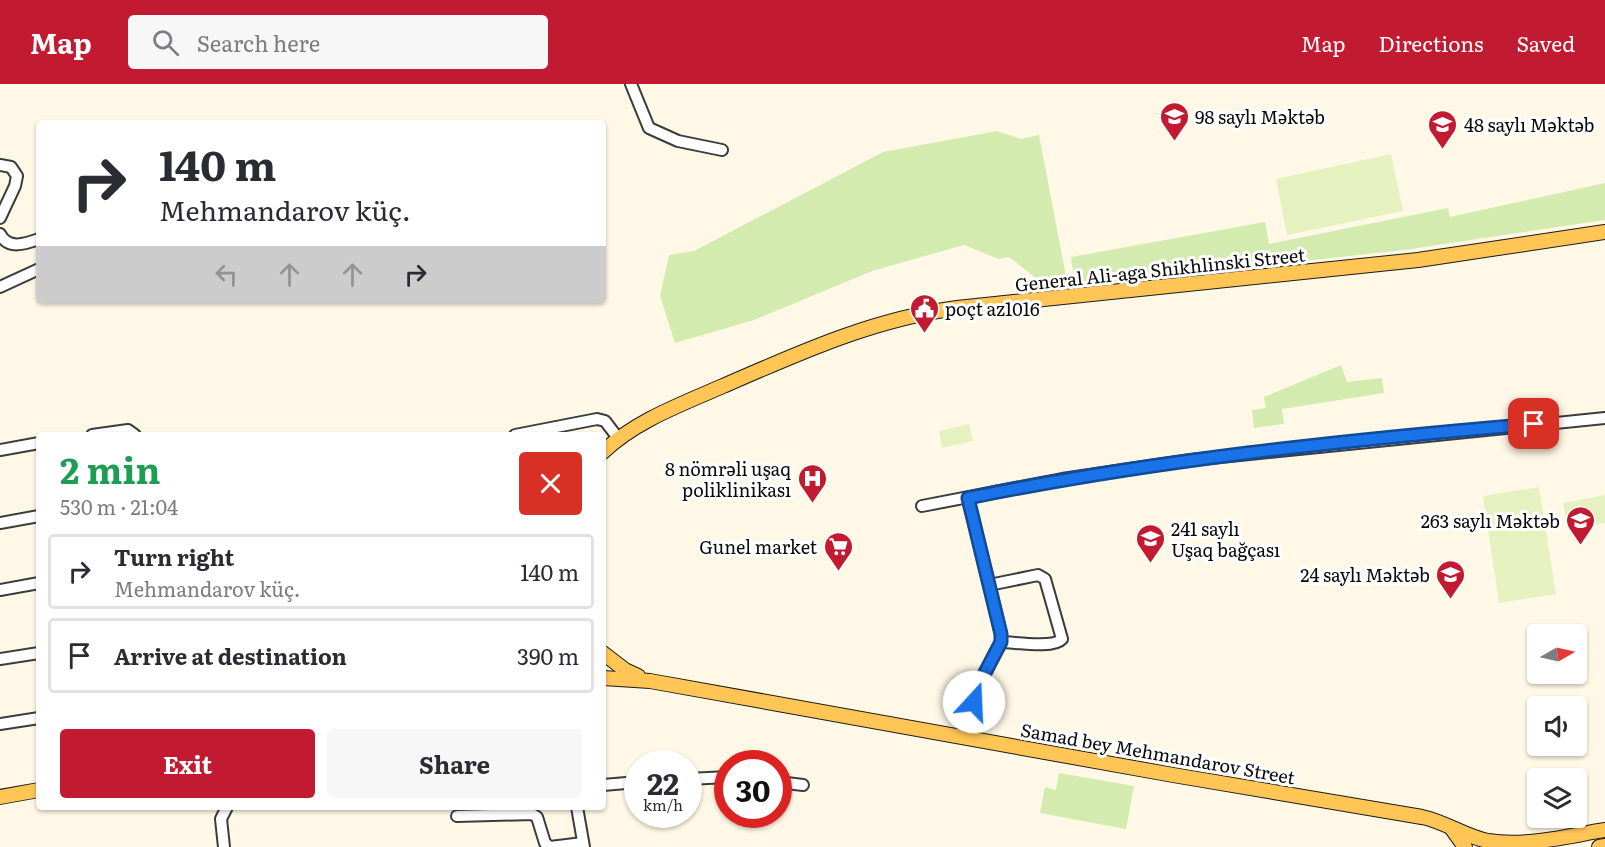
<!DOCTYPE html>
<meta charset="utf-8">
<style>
:root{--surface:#fff;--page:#f7f7f7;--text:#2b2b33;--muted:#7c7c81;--line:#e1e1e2;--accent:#c11a31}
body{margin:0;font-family:Literata,serif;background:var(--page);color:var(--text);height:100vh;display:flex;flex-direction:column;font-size:22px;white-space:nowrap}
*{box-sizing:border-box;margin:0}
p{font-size:20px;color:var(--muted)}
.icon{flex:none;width:33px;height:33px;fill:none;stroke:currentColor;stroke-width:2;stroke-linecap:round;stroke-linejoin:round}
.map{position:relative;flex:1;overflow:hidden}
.drawer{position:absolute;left:36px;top:348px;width:570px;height:378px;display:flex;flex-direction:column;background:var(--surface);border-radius:6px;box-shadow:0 2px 4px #0004}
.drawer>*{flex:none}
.hud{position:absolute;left:36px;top:36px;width:570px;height:183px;border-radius:6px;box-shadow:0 2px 4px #0004;background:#fff;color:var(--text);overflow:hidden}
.needle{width:39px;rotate:81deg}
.controls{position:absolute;left:1527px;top:540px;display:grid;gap:12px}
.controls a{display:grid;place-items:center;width:60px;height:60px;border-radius:6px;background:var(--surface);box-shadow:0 2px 4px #0004;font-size:30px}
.speed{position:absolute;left:624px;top:666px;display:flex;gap:12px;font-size:30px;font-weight:700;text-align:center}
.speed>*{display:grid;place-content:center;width:78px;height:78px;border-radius:50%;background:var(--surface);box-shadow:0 2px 4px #0004;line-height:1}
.speed small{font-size:15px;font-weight:400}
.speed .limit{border:9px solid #d22;background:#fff;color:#111}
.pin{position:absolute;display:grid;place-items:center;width:51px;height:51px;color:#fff;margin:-26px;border-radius:12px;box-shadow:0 3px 9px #0006}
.me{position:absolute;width:66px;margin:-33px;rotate:20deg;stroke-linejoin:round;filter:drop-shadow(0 0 4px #0008)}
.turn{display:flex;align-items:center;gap:21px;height:126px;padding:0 24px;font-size:27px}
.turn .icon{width:78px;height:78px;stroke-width:2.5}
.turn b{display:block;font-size:42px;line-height:51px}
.lanes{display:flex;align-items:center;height:57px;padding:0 24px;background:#0003;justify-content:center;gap:30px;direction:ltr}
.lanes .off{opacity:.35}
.round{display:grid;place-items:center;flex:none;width:63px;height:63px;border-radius:6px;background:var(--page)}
.headline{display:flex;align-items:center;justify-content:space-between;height:102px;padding:0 24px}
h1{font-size:36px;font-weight:700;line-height:45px;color:#1e9e55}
.primary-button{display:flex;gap:12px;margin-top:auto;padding:12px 24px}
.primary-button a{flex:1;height:69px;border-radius:6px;background:var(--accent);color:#fff;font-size:24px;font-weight:700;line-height:69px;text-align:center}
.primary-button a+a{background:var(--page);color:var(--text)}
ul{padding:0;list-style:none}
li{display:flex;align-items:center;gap:18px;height:75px;margin:0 12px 9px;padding:0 12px;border:3px solid var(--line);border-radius:6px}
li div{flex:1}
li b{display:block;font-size:22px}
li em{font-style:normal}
header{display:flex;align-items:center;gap:36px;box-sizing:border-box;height:84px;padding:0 30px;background:var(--accent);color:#fff}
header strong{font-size:28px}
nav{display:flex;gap:33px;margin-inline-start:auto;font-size:21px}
.search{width:420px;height:54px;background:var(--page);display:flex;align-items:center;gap:15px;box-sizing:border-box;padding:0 21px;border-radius:6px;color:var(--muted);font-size:22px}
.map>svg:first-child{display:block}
</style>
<header>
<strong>Map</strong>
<div class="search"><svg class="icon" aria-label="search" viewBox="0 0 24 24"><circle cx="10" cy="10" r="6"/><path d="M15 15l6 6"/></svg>Search here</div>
<nav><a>Map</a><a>Directions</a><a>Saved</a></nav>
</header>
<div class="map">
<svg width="1605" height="763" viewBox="0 0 1605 763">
<rect width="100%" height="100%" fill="#fff8e6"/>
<g fill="#d3ebae">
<path d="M 997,47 L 1021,55 L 1039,51 L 1066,192 L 1042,199 L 1009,173 L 999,175 L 964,161 L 872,187 L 754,236 L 675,259 L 660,212 L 669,171 L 694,167 L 883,68 Z"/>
<path d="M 1605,99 L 1605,136 L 1404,166 L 1075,202 L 1071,173 L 1265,138 L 1269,160 L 1448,124 L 1450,133 Z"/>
<path d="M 1341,281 L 1347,298 L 1382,294 L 1384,309 L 1282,325 L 1284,340 L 1254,344 L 1252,326 L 1266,324 L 1264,313 Z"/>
<path d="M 1059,689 L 1134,702 L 1126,745 L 1040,729 L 1045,703 L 1056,706 Z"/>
</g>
<g fill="#e5f2c0">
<path d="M 1391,70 L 1403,127 L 1287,151 L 1276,95 Z"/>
<path d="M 969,340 L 973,357 L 942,364 L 939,347 Z"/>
<path d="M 1539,403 L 1556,510 L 1499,519 L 1483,412 Z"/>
<path d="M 1605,411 L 1605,439 L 1568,445 L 1563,419 Z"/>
</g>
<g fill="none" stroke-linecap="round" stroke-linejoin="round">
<defs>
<g id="minor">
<path d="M 631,0 L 649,44 L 678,57 L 722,66"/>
<path d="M 0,81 L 11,83 L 17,92 L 15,102 L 0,134"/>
<path d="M 0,150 C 8,166 25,160 39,155"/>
<path d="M 0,203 L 39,185"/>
<path d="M 92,351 L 128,346 L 135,351"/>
<path d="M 515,351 L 597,335 L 605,337 L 618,354"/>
<path d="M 0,366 L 39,359"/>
<path d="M 968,414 L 1001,550 L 1001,558 C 983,592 971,614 968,654"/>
<path d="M 922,422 L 1062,395 L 1191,376 L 1605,334"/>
<path d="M 0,439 L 39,432"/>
<path d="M 989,501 L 1038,491 L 1045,495 L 1062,555 C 1053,565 1015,558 1001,558"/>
<path d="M 0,506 L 39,499"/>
<path d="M 0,575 L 39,569"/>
<path d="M 0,640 L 39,634"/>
<path d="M 688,695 L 728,693"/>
<path d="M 778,698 L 803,701"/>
<path d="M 603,701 L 638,698"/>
<path d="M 577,723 L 584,763"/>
<path d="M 457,732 L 532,730 L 537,733 L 545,759 L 550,763 L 583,759"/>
<path d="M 224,763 L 221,735 L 227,723"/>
</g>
<g id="major">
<path d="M 603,368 C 635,337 682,320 723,302 C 799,269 873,235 957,224 L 1418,176 L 1605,148"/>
<path d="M 603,569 L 625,586 L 638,592"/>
<path d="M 603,594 L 650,597 L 1173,691 L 1422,733 C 1446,738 1466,753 1488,757 C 1526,763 1568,752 1605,746"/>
<path d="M 0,713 L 39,706"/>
<path d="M 1452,745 L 1465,763"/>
<path d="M 1599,763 L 1605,762"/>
</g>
</defs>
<use href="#minor" stroke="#3c3c3c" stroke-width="14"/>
<use href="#major" stroke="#1a1a1a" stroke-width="16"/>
<use href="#minor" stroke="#fff" stroke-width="10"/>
<use href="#major" stroke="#ffc656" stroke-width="14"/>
</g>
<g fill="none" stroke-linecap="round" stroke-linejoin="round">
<defs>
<path id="route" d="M 974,618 L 978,602 L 1001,558 L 1001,550 L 968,414 C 1154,376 1345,356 1534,340"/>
</defs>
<use href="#route" stroke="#114b97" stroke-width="15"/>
<use href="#route" stroke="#1a73e8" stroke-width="10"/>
</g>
<defs>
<symbol id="school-pin" viewBox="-11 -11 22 30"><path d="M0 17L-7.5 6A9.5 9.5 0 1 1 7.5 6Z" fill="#c11a31" stroke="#fff"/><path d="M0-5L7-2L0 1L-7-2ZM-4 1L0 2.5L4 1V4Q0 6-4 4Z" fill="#fff"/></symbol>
<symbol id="civic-pin" viewBox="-11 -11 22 30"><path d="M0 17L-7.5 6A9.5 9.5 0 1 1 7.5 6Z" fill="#c11a31" stroke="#fff"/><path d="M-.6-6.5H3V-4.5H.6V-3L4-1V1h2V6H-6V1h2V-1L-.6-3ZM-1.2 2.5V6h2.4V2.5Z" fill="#fff"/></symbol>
<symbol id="hospital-pin" viewBox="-11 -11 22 30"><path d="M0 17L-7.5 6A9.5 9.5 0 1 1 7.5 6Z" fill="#c11a31" stroke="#fff"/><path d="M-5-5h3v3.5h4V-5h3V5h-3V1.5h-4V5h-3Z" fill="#fff"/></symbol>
<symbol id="supermarket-pin" viewBox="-11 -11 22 30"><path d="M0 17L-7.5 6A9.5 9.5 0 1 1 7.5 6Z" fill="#c11a31" stroke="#fff"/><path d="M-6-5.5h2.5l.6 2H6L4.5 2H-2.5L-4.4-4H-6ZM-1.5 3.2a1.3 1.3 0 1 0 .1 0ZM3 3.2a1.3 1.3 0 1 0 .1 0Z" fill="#fff"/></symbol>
</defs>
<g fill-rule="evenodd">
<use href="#school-pin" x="1158" y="16" width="33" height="45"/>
<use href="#school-pin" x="1426" y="24" width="33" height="45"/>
<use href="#civic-pin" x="908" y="208" width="33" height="45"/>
<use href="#hospital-pin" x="796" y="378" width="33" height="45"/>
<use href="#school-pin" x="1564" y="420" width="33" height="45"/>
<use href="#school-pin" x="1134" y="438" width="33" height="45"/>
<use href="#supermarket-pin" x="822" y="446" width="33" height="45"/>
<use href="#school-pin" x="1434" y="474" width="33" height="45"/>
</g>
<g text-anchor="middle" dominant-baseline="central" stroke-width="6" stroke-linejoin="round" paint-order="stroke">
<g font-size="18" fill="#090909" stroke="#fff" text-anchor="start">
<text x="1195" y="32">98 saylı Məktəb</text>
<text x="1464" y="40">48 saylı Məktəb</text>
<text x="945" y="224">poçt az1016</text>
<text x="791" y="384" text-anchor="end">8 nömrəli uşaq<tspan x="791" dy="21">poliklinikası</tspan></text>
<text x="1560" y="436" text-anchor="end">263 saylı Məktəb</text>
<text x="1171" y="444">241 saylı<tspan x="1171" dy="21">Uşaq bağçası</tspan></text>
<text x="817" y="462" text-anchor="end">Gunel market</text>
<text x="1430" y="490" text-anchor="end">24 saylı Məktəb</text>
</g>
<g font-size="18" fill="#090909" stroke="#fff">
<text transform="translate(1160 185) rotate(-6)">General Ali-aga Shikhlinski Street</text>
<text transform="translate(1158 669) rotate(10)">Samad bey Mehmandarov Street</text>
</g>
</g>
</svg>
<div class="controls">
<a><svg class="needle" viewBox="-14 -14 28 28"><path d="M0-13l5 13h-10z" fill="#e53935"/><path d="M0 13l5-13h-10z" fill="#7c7c81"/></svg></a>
<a><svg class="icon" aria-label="sound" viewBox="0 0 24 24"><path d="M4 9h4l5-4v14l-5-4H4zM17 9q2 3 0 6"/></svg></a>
<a><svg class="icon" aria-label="layers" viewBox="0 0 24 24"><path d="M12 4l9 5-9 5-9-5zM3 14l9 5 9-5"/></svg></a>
</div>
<div class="speed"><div>22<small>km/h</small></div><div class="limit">30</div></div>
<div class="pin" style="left:1534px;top:340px;background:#d93025"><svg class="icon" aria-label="arrive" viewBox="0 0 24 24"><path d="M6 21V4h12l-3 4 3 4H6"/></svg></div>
<svg class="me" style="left:974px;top:618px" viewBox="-20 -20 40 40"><circle r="19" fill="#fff"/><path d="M0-13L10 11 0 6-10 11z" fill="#1a73e8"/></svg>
<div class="hud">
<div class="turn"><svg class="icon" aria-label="right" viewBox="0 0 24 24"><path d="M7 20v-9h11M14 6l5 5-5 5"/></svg><div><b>140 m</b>Mehmandarov küç.</div></div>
<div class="lanes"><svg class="icon off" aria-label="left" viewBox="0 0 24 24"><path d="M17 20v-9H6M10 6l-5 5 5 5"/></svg><svg class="icon off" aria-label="ahead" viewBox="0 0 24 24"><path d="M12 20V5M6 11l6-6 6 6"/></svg><svg class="icon off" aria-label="ahead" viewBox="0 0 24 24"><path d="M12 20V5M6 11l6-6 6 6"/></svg><svg class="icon" aria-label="right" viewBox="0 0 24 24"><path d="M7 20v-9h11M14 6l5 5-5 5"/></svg></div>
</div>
<section class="drawer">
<div class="headline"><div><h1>2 min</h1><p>530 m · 21:04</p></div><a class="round" style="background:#d93025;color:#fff"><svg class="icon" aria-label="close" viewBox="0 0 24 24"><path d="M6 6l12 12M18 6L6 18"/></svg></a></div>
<ul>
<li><svg class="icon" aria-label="right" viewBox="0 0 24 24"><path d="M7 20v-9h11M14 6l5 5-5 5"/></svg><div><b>Turn right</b><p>Mehmandarov küç.</p></div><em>140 m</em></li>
<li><svg class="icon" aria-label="arrive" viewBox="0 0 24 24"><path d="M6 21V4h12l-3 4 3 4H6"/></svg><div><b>Arrive at destination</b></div><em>390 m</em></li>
</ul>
<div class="primary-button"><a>Exit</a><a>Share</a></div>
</section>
</div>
